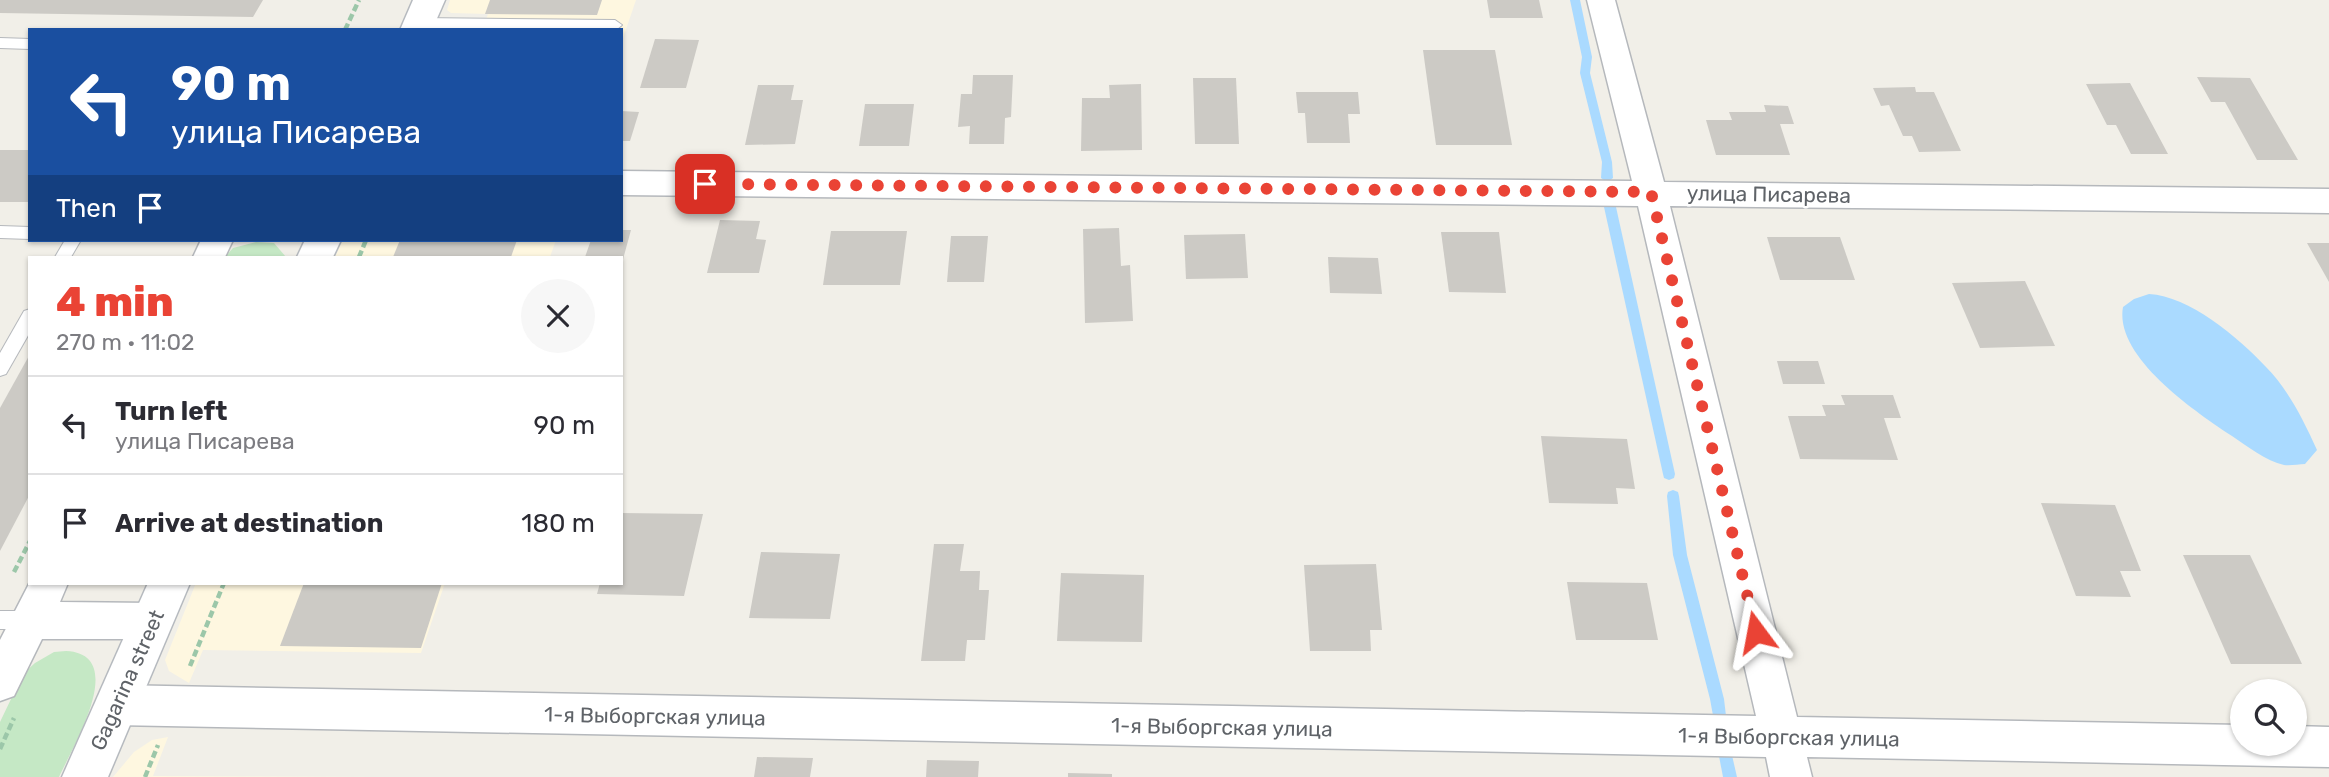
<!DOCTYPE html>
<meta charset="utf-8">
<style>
:root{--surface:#fff;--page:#f7f7f7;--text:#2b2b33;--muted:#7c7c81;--line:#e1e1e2;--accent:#ea4335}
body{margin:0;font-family:Rubik,sans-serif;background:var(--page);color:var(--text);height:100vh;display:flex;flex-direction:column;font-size:26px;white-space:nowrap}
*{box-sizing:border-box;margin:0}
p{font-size:23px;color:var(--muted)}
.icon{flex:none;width:38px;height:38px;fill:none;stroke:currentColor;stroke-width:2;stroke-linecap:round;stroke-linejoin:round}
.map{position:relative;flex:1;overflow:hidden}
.side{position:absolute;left:28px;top:256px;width:595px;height:329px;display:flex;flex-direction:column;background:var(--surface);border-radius:0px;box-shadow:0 2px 5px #0004}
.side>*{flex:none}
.top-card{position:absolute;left:28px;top:28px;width:595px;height:214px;border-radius:0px;box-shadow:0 2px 5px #0004;background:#1a4fa0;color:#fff;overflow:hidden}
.fabs{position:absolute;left:2230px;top:679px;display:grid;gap:14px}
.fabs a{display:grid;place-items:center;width:77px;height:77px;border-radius:50%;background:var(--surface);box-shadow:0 2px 5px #0004;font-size:35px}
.pin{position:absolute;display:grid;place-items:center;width:60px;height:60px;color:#fff;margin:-30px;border-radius:14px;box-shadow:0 4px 10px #0006}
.me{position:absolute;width:77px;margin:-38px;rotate:347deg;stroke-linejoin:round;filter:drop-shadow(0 0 5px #0008)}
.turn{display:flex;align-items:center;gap:24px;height:147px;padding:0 28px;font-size:32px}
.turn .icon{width:91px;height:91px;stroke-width:2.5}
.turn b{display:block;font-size:49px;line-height:60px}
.then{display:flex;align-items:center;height:66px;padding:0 28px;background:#0003;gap:14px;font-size:26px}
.round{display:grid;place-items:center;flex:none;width:74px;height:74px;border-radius:37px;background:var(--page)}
.summary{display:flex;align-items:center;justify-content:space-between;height:119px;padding:0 28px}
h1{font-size:42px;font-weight:800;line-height:52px;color:var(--accent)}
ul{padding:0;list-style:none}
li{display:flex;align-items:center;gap:21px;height:98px;padding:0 28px;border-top:2px solid var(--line)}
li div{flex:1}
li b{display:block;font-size:26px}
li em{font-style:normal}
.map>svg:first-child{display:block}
</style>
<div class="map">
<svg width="2329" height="777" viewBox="0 0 2329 777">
<rect width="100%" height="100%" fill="#f1efe8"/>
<g fill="#fef7e0">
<path d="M 450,0 L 636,0 L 621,44 L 621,30 L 482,30 L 488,14 L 451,13 L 447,10 Z"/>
<path d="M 343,240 L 556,240 L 550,257 L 335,257 Z"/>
<path d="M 196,583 L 445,583 L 421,653 L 203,650 L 189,683 L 169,671 L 165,660 Z"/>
<path d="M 168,737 L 153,776 L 381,777 L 113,777 L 134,752 L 152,740 Z"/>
</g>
<g fill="#c5e8c5">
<path d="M 256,242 L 274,243 L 286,257 L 225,257 L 233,248 Z"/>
<path d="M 66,651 C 130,654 72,748 59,777 L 0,777 L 0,722 L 23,674 L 35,663 L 54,652 Z"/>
</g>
<path fill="#aadaff" d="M 2149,294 C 2189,296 2238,337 2266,367 C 2288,389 2304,421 2317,450 L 2305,464 C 2299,464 2290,466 2284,465 C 2266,461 2247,446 2232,436 C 2196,412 2114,357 2123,307 L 2134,299 Z"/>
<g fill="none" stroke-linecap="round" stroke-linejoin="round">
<g fill="#aadaff" fill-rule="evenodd">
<path d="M 1570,0 L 1580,0 L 1592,57 L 1590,73 L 1612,162 L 1613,178 L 1607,182 L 1601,178 L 1602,162 L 1580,73 L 1582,57 Z"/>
<path d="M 1610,203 L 1616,207 L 1675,474 L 1674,478 L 1669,480 L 1664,478 L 1663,474 L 1604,207 Z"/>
<path d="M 1673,490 L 1678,492 L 1679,496 L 1687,555 L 1724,699 L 1726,716 L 1724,721 L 1719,723 L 1714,721 L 1710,699 L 1673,555 L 1667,496 L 1668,492 Z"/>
<path d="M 1726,749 L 1731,751 L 1737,777 L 1723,777 L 1719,756 L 1721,751 Z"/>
</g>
</g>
<g fill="#cccac5">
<path d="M 0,0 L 263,0 L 253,17 L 0,13 Z"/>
<path d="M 490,0 L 602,0 L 597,15 L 485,14 Z"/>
<path d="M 1487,0 L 1539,0 L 1543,18 L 1490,18 Z"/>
<path d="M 655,39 L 699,40 L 686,88 L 640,88 Z"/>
<path d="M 1423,50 L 1495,50 L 1512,145 L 1436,145 Z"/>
<path d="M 973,75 L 1013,75 L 1011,117 L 1005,118 L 1004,144 L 969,144 L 970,126 L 958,127 L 961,94 L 972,94 Z"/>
<path d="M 2197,77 L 2250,78 L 2298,160 L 2257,160 L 2225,102 L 2211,102 Z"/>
<path d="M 1193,78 L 1236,78 L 1239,144 L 1195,144 Z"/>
<path d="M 2130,83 L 2168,154 L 2131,154 L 2116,125 L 2107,125 L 2086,84 Z"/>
<path d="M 1141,84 L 1142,150 L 1081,151 L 1082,98 L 1110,98 L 1109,85 Z"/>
<path d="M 758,85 L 794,85 L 791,100 L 803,100 L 795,144 L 745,145 Z"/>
<path d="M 1915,87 L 1916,92 L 1934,92 L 1961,151 L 1919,152 L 1912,136 L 1903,136 L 1889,105 L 1881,106 L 1873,88 Z"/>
<path d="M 1296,92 L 1358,92 L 1360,114 L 1348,114 L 1350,143 L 1307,143 L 1305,113 L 1298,113 Z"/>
<path d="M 865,104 L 914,104 L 909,146 L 859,146 Z"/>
<path d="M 1764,105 L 1788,106 L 1794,124 L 1780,124 L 1790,155 L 1716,155 L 1706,120 L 1732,120 L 1729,112 L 1766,112 Z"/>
<path d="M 621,111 L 639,112 L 630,141 L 621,141 Z"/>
<rect x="0" y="150" width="30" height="52"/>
<path d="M 720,220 L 760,221 L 756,239 L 766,240 L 759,273 L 707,273 Z"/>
<path d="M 1119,228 L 1121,266 L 1130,265 L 1133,321 L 1085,323 L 1083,229 Z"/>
<path d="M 621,230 L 631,230 L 622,263 L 621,257 L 585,257 L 591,240 L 621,240 Z"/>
<path d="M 831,231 L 907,231 L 900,285 L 823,285 Z"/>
<path d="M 1441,232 L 1499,232 L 1506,293 L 1449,292 Z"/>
<path d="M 1245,234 L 1248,278 L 1186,279 L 1184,235 Z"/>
<path d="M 951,236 L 988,236 L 984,282 L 947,282 Z"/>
<path d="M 1767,237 L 1840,237 L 1855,280 L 1780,280 Z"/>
<path d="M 400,240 L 517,240 L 511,257 L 393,257 Z"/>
<path d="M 2307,243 L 2329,243 L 2329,282 Z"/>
<path d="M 1328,257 L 1378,258 L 1382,294 L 1330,293 Z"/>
<path d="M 2025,281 L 2055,346 L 1980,348 L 1952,283 Z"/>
<path d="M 30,354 L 30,494 L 0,551 L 0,408 Z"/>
<path d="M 1777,361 L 1818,361 L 1825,384 L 1783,384 Z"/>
<path d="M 1841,395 L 1893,395 L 1901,418 L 1884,418 L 1898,460 L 1800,459 L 1788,416 L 1826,416 L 1822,405 L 1845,405 Z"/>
<path d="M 1541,436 L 1627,439 L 1635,489 L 1616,488 L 1618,504 L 1549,503 Z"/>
<path d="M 2041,503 L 2115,505 L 2141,571 L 2120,571 L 2131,597 L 2076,596 Z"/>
<path d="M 621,513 L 703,514 L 684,596 L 597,594 L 600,583 L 621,583 Z"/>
<path d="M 934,544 L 964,544 L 960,571 L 980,571 L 979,590 L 989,590 L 985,640 L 967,640 L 965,661 L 921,661 Z"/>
<path d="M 761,552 L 840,554 L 830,619 L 749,618 Z"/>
<path d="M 2183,555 L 2250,555 L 2302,664 L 2231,664 Z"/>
<path d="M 1376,564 L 1382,630 L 1370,630 L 1371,651 L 1310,651 L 1304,565 Z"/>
<path d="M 1061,573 L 1144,575 L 1142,642 L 1057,641 Z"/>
<path d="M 1567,582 L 1647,583 L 1658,640 L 1576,640 Z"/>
<path d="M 304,583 L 442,583 L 421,648 L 280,646 Z"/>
<path d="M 757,757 L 813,758 L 810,777 L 754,777 Z"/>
<path d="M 927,760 L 979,761 L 978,777 L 926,777 Z"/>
<path d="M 1068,773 L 1112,774 L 1112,777 L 1068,777 Z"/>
</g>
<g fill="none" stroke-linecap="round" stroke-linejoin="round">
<defs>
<g id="lane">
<path d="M 419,18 L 615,20 L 622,25 L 616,30 L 419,28 L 412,23 Z"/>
<path d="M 0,38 L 30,39 L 30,49 L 0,48 Z"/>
<path d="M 0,226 L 30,227 L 30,239 L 0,238 Z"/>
<path d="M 65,240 L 81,240 L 71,257 L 55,257 Z"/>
<path d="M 30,309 L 30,332 L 6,374 L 0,376 L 0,353 L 24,311 Z"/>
<path d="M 0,611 L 30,611 L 37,613 L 40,620 L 37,627 L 30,629 L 0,629 Z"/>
</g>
<g id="street">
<path d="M 1587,0 L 1615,0 L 1664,182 L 2329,189 L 2329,213 L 1670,206 L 1797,717 L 2242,725 L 2242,744 L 2294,744 L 2294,726 L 2329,727 L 2329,767 L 1807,757 L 1812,777 L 1770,777 L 1766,757 L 115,725 L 101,719 L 95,705 L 101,691 L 115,685 L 1756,716 L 1638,206 L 621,195 L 621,171 L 1632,181 Z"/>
<path d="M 201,240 L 233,240 L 225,257 L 193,257 Z"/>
<path d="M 30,582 L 68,583 L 60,602 L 152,603 L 166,608 L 171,621 L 166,634 L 152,639 L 42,639 L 14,696 L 0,701 L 0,640 Z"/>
</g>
<g id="secondary">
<path d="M 413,0 L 445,0 L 432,30 L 400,30 Z"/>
<path d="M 305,240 L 341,240 L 333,257 L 297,257 Z"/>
<path d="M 148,583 L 190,583 L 108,777 L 62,777 Z"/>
</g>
</defs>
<use href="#lane" stroke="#b5b8bc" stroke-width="2"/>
<use href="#street" stroke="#b5b8bc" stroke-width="3"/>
<use href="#secondary" stroke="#b6babf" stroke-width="3"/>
<g stroke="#9cc7a9" stroke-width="4.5" stroke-dasharray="7 3.5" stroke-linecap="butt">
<path d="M 345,30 L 359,0"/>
<path d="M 359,257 L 366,240"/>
<path d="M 14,572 L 30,541"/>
<path d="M 190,666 L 224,583"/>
<path d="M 0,749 L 14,718"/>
<path d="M 145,777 L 158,745"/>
</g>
<use href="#lane" fill="#fff" fill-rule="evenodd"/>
<use href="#street" fill="#fff" fill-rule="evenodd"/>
<use href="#secondary" fill="#fff" fill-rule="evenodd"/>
</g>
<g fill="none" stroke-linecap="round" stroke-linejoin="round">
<path stroke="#ea4335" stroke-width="12" stroke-dasharray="0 21.6" d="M 705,184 L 1651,192 L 1756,632"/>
</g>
<g text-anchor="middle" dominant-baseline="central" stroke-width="5" stroke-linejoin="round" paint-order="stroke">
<g font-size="21" fill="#5f6368" stroke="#fff">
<text transform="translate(1769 194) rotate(1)">улица Писарева</text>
<text transform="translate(127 680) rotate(-66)">Gagarina street</text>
<text transform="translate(655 716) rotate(1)">1-я Выборгская улица</text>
<text transform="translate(1222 727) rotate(1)">1-я Выборгская улица</text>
<text transform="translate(1789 737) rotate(1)">1-я Выборгская улица</text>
</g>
</g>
</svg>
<div class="fabs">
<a><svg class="icon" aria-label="search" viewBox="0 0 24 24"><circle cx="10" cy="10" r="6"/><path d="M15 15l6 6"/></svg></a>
</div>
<div class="pin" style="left:705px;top:184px;background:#d93025"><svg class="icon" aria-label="arrive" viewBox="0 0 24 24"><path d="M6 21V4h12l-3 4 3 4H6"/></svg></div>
<svg class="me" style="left:1756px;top:632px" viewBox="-20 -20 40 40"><path d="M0-17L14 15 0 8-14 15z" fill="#ea4335" stroke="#fff" stroke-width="4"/></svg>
<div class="top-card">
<div class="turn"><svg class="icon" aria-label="left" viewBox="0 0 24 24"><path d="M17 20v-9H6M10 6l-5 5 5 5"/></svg><div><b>90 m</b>улица Писарева</div></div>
<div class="then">Then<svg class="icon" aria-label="arrive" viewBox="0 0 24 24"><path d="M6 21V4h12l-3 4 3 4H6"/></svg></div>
</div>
<section class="side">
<div class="summary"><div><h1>4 min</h1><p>270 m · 11:02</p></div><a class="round"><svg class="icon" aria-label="close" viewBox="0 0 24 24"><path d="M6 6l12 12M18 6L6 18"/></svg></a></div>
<ul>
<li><svg class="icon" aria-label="left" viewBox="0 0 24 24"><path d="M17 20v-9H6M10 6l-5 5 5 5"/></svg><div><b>Turn left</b><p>улица Писарева</p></div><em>90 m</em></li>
<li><svg class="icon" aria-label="arrive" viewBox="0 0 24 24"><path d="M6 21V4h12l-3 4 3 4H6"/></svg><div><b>Arrive at destination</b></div><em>180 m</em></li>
</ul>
</section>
</div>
